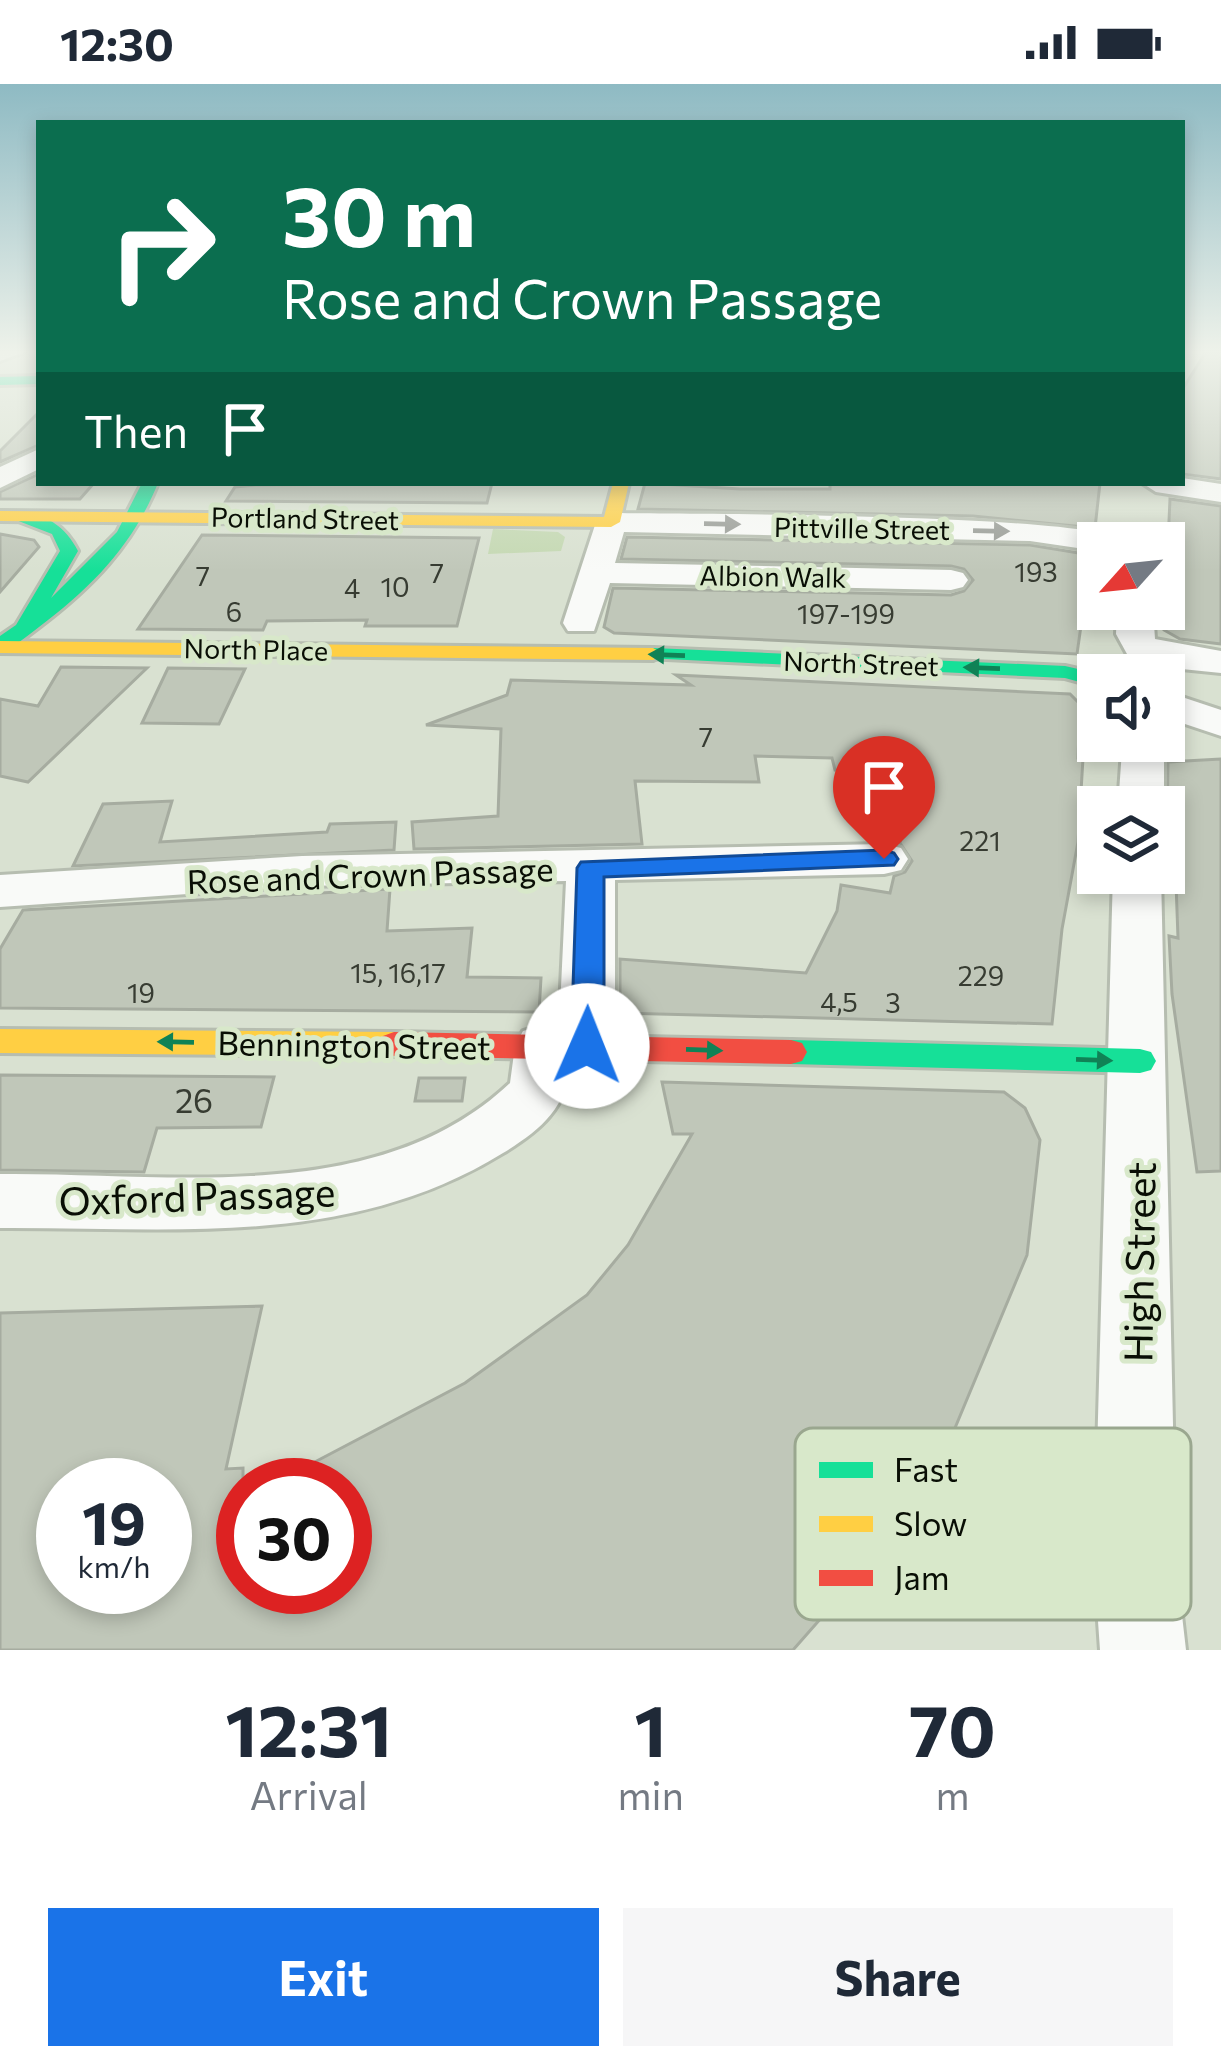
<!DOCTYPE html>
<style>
:root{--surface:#fff;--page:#f6f6f7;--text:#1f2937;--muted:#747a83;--accent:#1a73e8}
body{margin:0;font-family:Commissioner,sans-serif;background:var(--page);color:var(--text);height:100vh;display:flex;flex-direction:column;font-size:45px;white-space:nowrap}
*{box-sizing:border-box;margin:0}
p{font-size:39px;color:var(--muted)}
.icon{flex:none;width:66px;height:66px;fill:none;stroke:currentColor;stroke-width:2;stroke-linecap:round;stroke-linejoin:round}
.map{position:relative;height:1566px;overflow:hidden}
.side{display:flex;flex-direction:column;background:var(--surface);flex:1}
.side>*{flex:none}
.top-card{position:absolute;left:36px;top:36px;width:1149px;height:366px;border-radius:0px;box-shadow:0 6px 18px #0003;background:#0b6e4f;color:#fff;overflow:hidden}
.needle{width:78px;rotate:243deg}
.controls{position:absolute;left:1077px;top:438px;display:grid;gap:24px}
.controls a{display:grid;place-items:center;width:108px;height:108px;border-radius:0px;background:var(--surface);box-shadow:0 6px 18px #0003;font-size:60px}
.speed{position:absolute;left:36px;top:1374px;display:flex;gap:24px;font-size:60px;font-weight:700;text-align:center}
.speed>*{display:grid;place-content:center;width:156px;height:156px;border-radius:50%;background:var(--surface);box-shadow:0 6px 18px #0003;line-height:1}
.speed small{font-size:30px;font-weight:400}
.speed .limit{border:18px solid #d22;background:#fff;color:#111}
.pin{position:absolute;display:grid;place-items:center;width:102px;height:102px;color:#fff;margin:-123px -51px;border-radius:50% 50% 50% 0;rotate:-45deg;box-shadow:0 0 12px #0007}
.pin .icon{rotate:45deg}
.me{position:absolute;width:132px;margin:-66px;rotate:1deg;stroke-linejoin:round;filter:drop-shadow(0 0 9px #0008)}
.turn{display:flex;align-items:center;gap:42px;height:252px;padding:0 48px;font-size:54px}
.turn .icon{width:156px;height:156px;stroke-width:2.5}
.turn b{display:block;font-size:84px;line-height:102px}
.then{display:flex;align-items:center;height:114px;padding:0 48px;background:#0003;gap:24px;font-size:45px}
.eta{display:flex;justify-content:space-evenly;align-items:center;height:204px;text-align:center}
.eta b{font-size:72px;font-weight:700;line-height:84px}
.cta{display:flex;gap:24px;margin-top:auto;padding:24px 48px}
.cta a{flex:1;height:138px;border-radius:0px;background:var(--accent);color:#fff;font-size:48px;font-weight:700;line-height:138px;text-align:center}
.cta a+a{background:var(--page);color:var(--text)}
.status{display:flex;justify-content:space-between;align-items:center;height:84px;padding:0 60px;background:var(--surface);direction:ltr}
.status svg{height:33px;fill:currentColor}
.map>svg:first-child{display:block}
</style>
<div class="status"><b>12:30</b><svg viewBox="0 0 49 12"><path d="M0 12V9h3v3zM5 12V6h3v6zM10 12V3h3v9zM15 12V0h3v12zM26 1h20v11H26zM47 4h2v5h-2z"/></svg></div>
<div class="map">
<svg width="1221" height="1566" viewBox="0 0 1221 1566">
<rect width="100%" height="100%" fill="#d9e1d1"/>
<path fill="#c4d8b2" d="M 493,445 L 558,448 L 565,453 L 561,467 L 488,470 Z"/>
<g fill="#c0c7b9" stroke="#a6aca0" stroke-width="3" fill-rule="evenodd">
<path d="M 1206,268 L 1221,268 L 1221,395 L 1182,390 L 1182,306 Z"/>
<path d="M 39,328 L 39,361 L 0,378 L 0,367 Z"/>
<path d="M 39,390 L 39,399 L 94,399 L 80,415 L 0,415 L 0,408 Z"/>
<path d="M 492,399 L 487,419 L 226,417 L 235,403 L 256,401 Z"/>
<path d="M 645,399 L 740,405 L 830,405 L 830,399 L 1100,399 L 1095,444 L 973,432 L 638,425 Z"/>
<path d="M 1170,415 L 1221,422 L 1221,560 L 1180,555 L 1164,546 Z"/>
<path d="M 0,450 L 34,456 L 39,463 L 0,508 Z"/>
<path d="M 202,451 L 479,454 L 457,542 L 365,542 L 367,536 L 267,537 L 263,546 L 138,545 Z"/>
<path d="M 627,453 L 1030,461 L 1091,471 L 1077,570 L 614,549 L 604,543 L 613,504 L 951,511 L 964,507 L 973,496 L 964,485 L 951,482 L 621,475 Z"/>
<path d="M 61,583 L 147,584 L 28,698 L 0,692 L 0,615 L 38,622 Z"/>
<path d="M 168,584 L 245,585 L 219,640 L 142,639 Z"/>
<path d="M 676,591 L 1070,610 L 1080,620 L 1078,674 L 1083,674 L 1078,758 L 1062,845 L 1052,940 L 620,929 L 620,875 L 806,889 L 837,827 L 841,801 L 890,809 L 894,792 L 905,788 L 912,777 L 900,759 L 913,699 L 865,697 L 865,687 L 835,686 L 832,674 L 755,672 L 759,698 L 635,697 L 642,760 L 414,765 L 412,738 L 498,732 L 501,645 L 426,641 L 507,611 L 511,596 L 691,601 Z"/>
<path d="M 1221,675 L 1221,1087 L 1197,1088 L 1172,910 L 1169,852 L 1178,854 L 1174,744 L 1167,743 L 1168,678 Z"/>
<path d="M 172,717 L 160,758 L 327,748 L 330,740 L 396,738 L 394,766 L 73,782 L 103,720 Z"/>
<path d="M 390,805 L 387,847 L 472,844 L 467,893 L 541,894 L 539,928 L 0,924 L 0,865 L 23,826 Z"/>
<path d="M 0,991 L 274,993 L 261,1043 L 157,1044 L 144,1088 L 0,1086 Z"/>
<path d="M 419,994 L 465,994 L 462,1017 L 415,1017 Z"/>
<path d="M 662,998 L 1004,1008 L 1025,1024 L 1040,1056 L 1027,1171 L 925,1416 L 793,1566 L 0,1566 L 0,1229 L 262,1222 L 226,1385 L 243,1384 L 243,1503 L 345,1503 L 345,1401 L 271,1401 L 465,1299 L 587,1211 L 628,1161 L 692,1050 L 673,1050 ZM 63,1401 L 165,1401 L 165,1503 L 63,1503 Z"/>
</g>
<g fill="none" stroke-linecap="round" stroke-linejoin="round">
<defs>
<g id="street">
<path d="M 0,268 L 24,268 L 0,277 Z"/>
<path d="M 39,365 L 39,385 L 0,404 L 0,383 Z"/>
<path d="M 1182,394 L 1221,400 L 1221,418 L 1156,408 L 1142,399 L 1182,399 Z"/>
<path d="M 611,429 C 678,430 1105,429 1129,459 L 1098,459 L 1098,467 L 1030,457 L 624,448 L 615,479 L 951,486 L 963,489 L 968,496 L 963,503 L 951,506 L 610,499 L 594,547 L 568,547 L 563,539 L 596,438 Z"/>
<path d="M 1117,525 L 1153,525 L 1155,555 L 1221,567 L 1221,589 L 1172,584 L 1127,570 L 1116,550 Z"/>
<path d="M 1164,607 L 1221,626 L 1221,652 L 1164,633 Z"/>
<path d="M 1164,648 L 1172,657 L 1164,668 L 1164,723 L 1118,723 L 1122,666 L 1128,657 L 1164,657 Z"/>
<path d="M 884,760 L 901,764 L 908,775 L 901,786 L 884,790 L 615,796 L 615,962 L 607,977 L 587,983 L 570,978 C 568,1024 539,1047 503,1069 C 348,1165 173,1143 0,1144 L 0,1090 C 165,1088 377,1125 510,999 L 515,962 L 523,947 L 543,941 L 559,946 L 566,797 L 302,802 L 0,823 L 0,791 L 302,772 Z"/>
<path d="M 1113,789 L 1161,789 L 1176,1479 L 1186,1566 L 1100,1566 L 1094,1479 Z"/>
</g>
<g id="fast">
<path d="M 39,292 L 39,300 L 0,301 L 0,293 Z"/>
<path d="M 142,399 L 158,399 C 133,461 92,503 39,543 C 27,552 15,563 0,568 L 0,552 L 16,541 L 60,467 L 52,450 L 16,436 L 16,428 C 45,428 66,443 78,467 L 51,514 L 117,448 Z"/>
<path d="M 653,564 L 1065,582 L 1104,591 L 1098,591 L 1098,603 L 1065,594 L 646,574 L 642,570 Z"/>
<path d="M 791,956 L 1140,965 L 1151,968 L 1156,977 L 1151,986 L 1140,989 L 791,980 L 780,977 L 775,968 L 780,959 Z"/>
</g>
<g id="slow">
<path d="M 613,399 L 629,399 L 620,438 L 611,443 L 0,437 L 0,427 L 604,433 Z"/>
<path d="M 0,557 L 653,564 L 664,570 L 653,576 L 0,569 Z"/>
<path d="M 0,945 L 394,948 L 405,952 L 410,960 L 405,968 L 394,972 L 0,969 Z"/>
</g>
<path id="jam" d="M 394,948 L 791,956 L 802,959 L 807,968 L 802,977 L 791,980 L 394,972 L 383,968 L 378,960 L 383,952 Z"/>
</defs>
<use href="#street" stroke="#b6bdb0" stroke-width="6"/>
<use href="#fast" stroke="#b6bdb0" stroke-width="6"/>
<use href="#slow" stroke="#b6bdb0" stroke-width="6"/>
<use href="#jam" stroke="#b6bdb0" stroke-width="6"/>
<use href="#street" fill="#f9faf8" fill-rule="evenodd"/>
<use href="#fast" fill="#16e098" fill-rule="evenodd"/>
<use href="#slow" fill="#ffcf43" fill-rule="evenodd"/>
<use href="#jam" fill="#f24e42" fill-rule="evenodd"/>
</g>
<defs><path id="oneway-solid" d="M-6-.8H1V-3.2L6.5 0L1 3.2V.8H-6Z" transform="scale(3)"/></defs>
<g fill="#999c97">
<use href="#oneway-solid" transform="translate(722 440) rotate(1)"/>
<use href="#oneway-solid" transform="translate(991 447) rotate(1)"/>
</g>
<g fill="#108256">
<use href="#oneway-solid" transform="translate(667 571) rotate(-178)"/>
<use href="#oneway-solid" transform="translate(982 584) rotate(-178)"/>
<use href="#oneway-solid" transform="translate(176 958) rotate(-179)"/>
<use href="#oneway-solid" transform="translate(704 966) rotate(2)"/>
<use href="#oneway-solid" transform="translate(1094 976) rotate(2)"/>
</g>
<linearGradient id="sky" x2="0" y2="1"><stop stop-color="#8ebac3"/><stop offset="0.55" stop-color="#eef2ea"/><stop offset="1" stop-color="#eef2ea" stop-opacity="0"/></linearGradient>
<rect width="1221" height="487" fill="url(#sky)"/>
<path fill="#1a73e8" stroke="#114b97" stroke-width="3" d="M 884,766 L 894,769 L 898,775 L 894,781 L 604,793 L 604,962 L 599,971 L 576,971 L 571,962 L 577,784 L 581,778 Z"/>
<g text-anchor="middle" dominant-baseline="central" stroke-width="10" stroke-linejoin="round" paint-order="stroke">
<g font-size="27" fill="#090e05" stroke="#d8e8ca">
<text transform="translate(305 434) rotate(1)">Portland Street</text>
<text transform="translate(862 444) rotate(1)">Pittville Street</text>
<text transform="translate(773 492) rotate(1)">Albion Walk</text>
<text transform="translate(256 565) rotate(1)">North Place</text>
<text transform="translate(861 579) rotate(2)">North Street</text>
</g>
<g font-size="27" fill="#373c32">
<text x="1036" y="487">193</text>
<text x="437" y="488">7</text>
<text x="203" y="491">7</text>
<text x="395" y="502">10</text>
<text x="352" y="503">4</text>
<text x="234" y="527">6</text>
<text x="846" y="529">197-199</text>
<text x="706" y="652">7</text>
<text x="980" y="756">221</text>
<text x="398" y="888">15, 16,17</text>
<text x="981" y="891">229</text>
<text x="141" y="908">19</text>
<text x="839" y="917">4,5</text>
<text x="893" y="918">3</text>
</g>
<g font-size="33" fill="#090e05" stroke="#d8e8ca">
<text transform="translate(370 790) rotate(-2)">Rose and Crown Passage</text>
<text transform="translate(354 960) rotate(1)">Bennington Street</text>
</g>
<g font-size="33" fill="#373c32">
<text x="194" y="1015">26</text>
</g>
<g font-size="39" fill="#090e05" stroke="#d8e8ca">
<text transform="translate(197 1111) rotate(-2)">Oxford Passage</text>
<text transform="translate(1138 1178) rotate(-89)">High Street</text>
</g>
</g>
<rect x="795" y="1344" width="396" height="192" rx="18" fill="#d8e8ca" stroke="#9aa78f" stroke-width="3"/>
<rect x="819" y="1378" width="54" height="16" fill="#16e098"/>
<rect x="819" y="1432" width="54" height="16" fill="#ffcf43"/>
<rect x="819" y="1486" width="54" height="16" fill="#f24e42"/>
<g font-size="33" fill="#090e05">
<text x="894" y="1398">Fast</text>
<text x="894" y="1452">Slow</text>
<text x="894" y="1506">Jam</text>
</g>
</svg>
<div class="controls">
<a><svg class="needle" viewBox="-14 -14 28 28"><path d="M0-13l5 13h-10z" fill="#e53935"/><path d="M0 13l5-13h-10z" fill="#747a83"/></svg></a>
<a><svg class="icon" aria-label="sound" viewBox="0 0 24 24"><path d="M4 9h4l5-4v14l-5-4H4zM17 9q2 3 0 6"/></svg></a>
<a><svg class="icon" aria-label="layers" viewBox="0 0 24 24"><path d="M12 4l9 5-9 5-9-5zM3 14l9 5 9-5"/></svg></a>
</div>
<div class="speed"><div>19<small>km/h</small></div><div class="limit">30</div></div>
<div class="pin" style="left:884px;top:775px;background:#d93025"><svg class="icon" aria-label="arrive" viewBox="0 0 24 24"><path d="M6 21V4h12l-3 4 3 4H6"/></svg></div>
<svg class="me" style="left:587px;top:962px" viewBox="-20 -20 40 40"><circle r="19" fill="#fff"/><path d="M0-13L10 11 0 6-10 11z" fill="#1a73e8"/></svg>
<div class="top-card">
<div class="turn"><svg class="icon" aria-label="right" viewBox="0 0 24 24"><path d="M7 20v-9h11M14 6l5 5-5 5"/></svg><div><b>30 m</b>Rose and Crown Passage</div></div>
<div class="then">Then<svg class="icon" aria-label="arrive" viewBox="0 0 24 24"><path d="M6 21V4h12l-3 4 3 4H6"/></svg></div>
</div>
</div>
<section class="side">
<div class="eta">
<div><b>12:31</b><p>Arrival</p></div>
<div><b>1</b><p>min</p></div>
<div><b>70</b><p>m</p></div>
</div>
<div class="cta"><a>Exit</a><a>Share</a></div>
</section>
